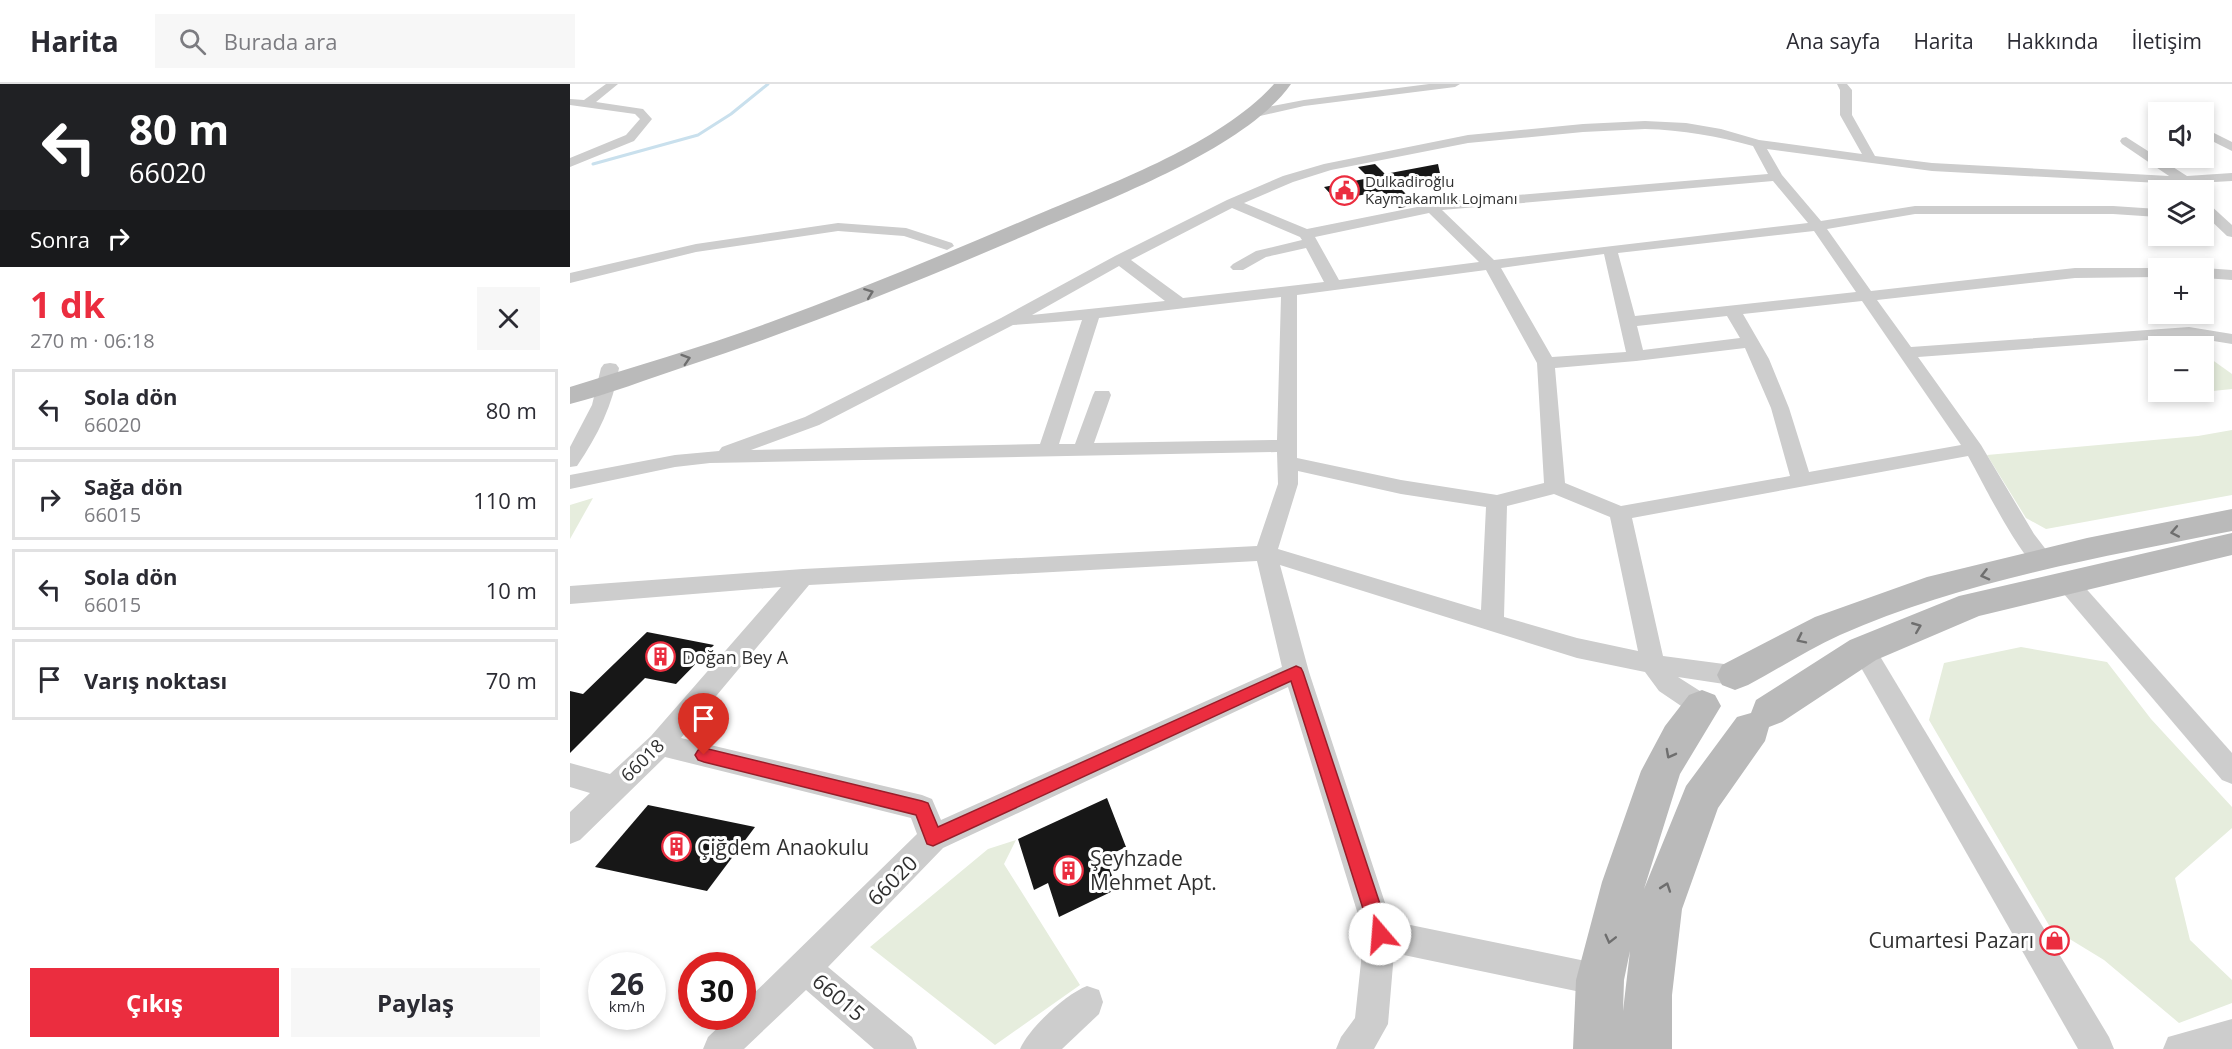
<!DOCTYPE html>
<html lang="tr">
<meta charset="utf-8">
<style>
:root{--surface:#fff;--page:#f7f7f7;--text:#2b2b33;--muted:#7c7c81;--line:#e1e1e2;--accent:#eb2d3f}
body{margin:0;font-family:"Open Sans",sans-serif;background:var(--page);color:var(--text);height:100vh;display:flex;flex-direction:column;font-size:22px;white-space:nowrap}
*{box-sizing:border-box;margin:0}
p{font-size:20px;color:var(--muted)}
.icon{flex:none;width:33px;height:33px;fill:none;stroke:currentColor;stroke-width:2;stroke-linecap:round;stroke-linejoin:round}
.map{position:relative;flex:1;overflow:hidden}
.panel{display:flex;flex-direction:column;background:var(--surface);width:570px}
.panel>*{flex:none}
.hud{background:#202124;color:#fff;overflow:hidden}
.fabs{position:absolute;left:1578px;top:18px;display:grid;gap:12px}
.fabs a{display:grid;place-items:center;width:66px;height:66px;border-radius:0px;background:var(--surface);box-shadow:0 3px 9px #0003;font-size:30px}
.speed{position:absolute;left:18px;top:868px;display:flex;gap:12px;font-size:30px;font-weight:700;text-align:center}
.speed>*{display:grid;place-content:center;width:78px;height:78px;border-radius:50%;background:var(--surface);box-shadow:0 3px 9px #0003;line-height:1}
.speed small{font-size:15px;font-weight:400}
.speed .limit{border:9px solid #d22;background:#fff;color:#111}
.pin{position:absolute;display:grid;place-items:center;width:51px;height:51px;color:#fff;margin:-62px -26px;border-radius:50% 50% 50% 0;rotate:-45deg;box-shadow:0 0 6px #0007}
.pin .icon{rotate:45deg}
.me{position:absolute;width:66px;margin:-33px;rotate:342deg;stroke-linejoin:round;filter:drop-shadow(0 0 4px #0008)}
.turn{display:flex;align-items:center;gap:21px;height:126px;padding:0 30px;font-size:27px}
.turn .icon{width:78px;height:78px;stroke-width:2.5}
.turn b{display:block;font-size:42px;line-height:51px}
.then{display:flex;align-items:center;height:57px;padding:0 30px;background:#0003;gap:12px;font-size:22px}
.round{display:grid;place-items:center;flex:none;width:63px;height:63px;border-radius:0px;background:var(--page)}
.summary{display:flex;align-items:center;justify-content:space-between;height:102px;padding:0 30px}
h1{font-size:36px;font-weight:700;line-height:45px;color:var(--accent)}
.button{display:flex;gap:12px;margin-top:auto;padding:12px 30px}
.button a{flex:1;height:69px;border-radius:0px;background:var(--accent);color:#fff;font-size:24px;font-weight:700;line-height:69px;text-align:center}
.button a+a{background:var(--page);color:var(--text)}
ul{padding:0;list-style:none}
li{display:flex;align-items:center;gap:18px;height:81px;margin:0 12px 9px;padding:0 18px;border:3px solid var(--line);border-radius:0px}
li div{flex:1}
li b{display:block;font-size:22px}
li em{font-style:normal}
header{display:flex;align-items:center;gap:36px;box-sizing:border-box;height:84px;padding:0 30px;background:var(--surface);border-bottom:2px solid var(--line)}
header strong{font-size:28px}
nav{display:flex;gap:33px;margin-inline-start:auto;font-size:21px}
.search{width:420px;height:54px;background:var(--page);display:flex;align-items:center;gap:15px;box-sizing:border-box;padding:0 21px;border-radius:0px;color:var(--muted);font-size:22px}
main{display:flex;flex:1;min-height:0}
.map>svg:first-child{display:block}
</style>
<header>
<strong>Harita</strong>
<div class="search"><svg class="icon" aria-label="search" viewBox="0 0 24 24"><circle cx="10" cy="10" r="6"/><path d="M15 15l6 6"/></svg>Burada ara</div>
<nav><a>Ana sayfa</a><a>Harita</a><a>Hakkında</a><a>İletişim</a></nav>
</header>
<main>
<section class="panel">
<div class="hud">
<div class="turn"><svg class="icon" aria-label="left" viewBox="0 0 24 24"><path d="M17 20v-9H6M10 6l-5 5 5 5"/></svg><div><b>80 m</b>66020</div></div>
<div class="then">Sonra<svg class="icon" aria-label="right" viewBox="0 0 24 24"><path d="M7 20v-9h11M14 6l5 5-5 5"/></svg></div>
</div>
<div class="summary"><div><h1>1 dk</h1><p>270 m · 06:18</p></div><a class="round"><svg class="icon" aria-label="close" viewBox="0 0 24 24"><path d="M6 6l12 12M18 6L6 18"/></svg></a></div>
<ul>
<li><svg class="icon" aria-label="left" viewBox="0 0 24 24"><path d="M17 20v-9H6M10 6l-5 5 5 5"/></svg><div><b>Sola dön</b><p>66020</p></div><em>80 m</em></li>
<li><svg class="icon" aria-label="right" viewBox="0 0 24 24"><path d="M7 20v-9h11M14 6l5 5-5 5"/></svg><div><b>Sağa dön</b><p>66015</p></div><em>110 m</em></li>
<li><svg class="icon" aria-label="left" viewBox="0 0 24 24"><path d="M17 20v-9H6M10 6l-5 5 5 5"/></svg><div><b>Sola dön</b><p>66015</p></div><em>10 m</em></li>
<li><svg class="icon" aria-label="arrive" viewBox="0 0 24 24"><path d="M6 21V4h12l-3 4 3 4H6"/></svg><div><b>Varış noktası</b></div><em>70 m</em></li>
</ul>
<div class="button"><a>Çıkış</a><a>Paylaş</a></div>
</section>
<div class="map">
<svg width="1662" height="965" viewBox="0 0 1662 965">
<rect width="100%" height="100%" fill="#fff"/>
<g fill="#e6eddd">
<path d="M 1634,270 L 1662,290 L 1662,305 L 1643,307 L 1634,301 Z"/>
<path d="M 1662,346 L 1662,411 L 1476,445 L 1456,434 L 1417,371 L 1628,352 Z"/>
<path d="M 23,414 L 0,455 L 0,421 Z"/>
<path d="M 1451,563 L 1537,578 L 1581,635 L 1662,723 L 1662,744 L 1605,794 L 1620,856 L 1662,896 L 1662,919 L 1609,939 L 1534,876 L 1480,843 L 1359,636 L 1374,579 Z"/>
<path d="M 446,756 L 434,780 L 510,901 L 425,961 L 300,863 L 418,765 Z"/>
</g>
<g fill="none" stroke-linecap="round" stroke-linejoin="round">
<path stroke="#c9e0ed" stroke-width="3" d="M 23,80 L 128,51 L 161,30 L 198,0"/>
</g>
<g fill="#171717">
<path d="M 805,80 L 815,90 L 868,80 L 871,94 L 828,102 L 847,121 L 829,124 L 812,107 L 766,116 L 754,103 L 799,94 L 788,83 Z"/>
<path d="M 77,548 L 144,561 L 106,600 L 75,594 L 0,669 L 0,607 L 13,610 Z"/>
<path d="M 537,714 L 556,763 L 535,773 L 547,805 L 489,833 L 478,799 L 464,806 L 448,755 Z"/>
<path d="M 78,721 L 185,743 L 137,807 L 25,783 Z"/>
</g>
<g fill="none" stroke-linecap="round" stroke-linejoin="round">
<g fill="#cdcdcd" fill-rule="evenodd">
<path d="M 36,0 L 48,0 L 26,18 L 73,25 L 82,35 L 64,57 L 0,83 L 0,74 L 56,51 L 70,35 L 65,30 L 0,21 L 0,15 L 14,16 Z"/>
<path d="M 859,0 L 890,0 L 885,3 L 734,22 L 681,34 L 675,30 L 681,26 L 734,16 Z"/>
<path d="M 1267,0 L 1277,0 L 1282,6 L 1282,31 L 1305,72 L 1362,79 L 1599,92 L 1552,60 L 1550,57 L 1552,54 L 1556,53 L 1617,92 L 1662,89 L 1662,97 L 1608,100 L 1362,87 L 1197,65 L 1212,91 L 1251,137 L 1345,122 L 1543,122 L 1588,125 L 1588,133 L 1543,130 L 1345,130 L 1257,145 L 1301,207 L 1505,184 L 1593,184 L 1588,184 L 1588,193 L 1505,194 L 1307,216 L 1341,263 L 1619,243 L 1662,250 L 1662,260 L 1619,253 L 1348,273 L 1411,361 L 1464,450 L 1484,476 L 1481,482 C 1476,483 1472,485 1467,482 C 1450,474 1410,393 1398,372 L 1062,434 L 1093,572 L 1154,580 L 1163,583 L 1167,590 L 1163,597 L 1154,600 L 1108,593 L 1141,614 L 1145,622 L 1141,630 L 1132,633 L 1123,630 L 1089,607 L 1075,588 L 1007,574 L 710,481 L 739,588 L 821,837 L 1030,880 L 1041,885 L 1046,896 L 1041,907 L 1030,912 L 824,869 L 818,940 L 804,965 L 766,965 L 771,953 L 785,934 L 794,850 L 718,603 L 373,764 L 258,883 L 342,953 L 347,965 L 304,965 L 236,906 L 174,965 L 133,965 L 138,953 L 159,933 L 172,933 L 172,921 L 347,750 L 341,734 L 95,673 L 10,756 L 0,760 L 0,728 L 20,709 L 0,703 L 0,679 L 40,690 L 81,652 L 211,503 L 0,520 L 0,502 L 233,485 L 687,462 L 708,400 L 707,368 L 140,379 L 105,383 L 0,405 L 0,391 L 105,371 L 149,367 L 152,363 L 235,333 L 431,234 L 545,172 L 657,116 L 713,92 L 754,80 L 898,51 L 1013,40 L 1075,37 L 1116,39 L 1151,45 L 1189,56 L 1292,70 L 1270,31 L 1270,6 ZM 1075,45 C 1113,46 1147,52 1183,62 L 1198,90 L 877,117 L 737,145 L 674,119 L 723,98 L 761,86 L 898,59 L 1013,48 ZM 1203,97 L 1238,139 L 924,176 L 872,126 ZM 662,124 L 730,153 L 732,156 L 686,167 L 663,180 L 660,183 L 663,186 L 673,186 L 696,173 L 736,164 L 754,198 L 613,214 L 561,176 ZM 859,129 L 909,178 L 769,196 L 745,153 ZM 1244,147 L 1286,208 L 1065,232 L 1048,169 ZM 1034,170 L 1056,268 L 982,273 L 931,184 ZM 549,182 L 595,217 L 462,231 ZM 916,186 L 967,279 L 974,399 L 927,411 L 831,396 L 727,374 L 727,211 ZM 711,213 L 707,356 L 524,359 L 541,311 L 539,307 L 525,307 L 523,311 L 505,360 L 489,360 L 529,234 ZM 1292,217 L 1391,361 L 1239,388 L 1219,324 L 1199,275 L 1173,230 ZM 1157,232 L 1170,254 L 1073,266 L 1067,242 ZM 512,236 L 470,360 L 181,366 L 249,341 L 443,241 ZM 1175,264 L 1201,324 L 1220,392 L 1051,422 L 995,399 L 985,284 L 1066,277 ZM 728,387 L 831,410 L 916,423 L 911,526 L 708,465 L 728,400 ZM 984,410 L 1040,433 L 1068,567 L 1007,554 L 934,533 L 937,422 ZM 687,477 L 712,583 L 371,736 L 362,715 L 352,711 L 111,654 L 239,501 Z"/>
<path d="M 1638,46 L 1662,58 L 1662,67 L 1634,53 L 1634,48 Z"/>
<path d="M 1634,119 L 1639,120 L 1662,141 L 1662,153 L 1657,152 L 1634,130 Z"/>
<path d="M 268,139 L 336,144 L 382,159 L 384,162 L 377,166 L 334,152 L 268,147 L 126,168 L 0,199 L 0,189 L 126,160 Z"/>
<path d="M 1634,184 L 1662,186 L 1662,196 L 1634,194 Z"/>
<path d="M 40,279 L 46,280 L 49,284 C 43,321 28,351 7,382 L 0,383 L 0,363 L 22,321 L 31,284 L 34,280 Z"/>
<path d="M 1496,489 L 1504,491 L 1662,669 L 1662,700 L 1652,696 L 1488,503 L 1485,497 L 1488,491 Z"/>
<path d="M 1293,556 L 1302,559 L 1539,953 L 1544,965 L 1508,965 L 1281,566 L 1284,559 Z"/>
<path d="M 517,902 L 529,906 L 533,918 L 529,930 L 492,965 L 450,965 C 459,944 496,910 517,902 Z"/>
<path d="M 1662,935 L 1662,965 L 1593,965 L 1598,953 Z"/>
</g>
<g fill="#bababa" fill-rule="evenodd">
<path d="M 704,0 L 721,0 C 677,63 542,114 472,144 C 355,195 238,242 117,282 C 78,295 39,310 0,320 L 0,303 C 66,282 133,263 198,239 C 292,205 384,166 476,127 C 547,97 652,58 704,0 Z"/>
<path d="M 1662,425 L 1662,447 C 1532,473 1391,497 1270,551 C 1239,565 1208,585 1178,601 L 1165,606 L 1152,601 L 1147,591 L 1152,581 L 1245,533 L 1357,493 L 1517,454 Z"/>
<path d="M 1662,449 L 1662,471 L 1409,532 L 1306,576 L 1212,638 L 1199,643 L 1195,657 L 1148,724 L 1112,825 L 1102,911 L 1102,965 L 1003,965 L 1006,896 L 1032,798 L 1071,687 L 1095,642 L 1119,611 L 1132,606 L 1145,611 L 1151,622 L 1110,690 L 1074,805 L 1116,702 L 1167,633 L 1181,629 L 1186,616 L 1280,556 L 1389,512 ZM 1060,867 L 1053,927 L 1054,896 Z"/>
</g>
</g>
<defs><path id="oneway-chevron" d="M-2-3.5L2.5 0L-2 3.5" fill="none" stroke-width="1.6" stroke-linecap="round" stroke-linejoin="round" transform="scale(1.5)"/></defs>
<g stroke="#6e6e6e">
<use href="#oneway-chevron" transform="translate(299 209) rotate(-21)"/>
<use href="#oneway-chevron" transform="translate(116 275) rotate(-18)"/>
<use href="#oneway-chevron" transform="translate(1605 448) rotate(169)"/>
<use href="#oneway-chevron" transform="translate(1415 491) rotate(166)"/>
<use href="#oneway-chevron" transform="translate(1347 543) rotate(-22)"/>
<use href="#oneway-chevron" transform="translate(1231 555) rotate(154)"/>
<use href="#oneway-chevron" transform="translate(1100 670) rotate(118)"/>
<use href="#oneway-chevron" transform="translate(1096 803) rotate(-71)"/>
<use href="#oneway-chevron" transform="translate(1040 855) rotate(104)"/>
</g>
<path fill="#eb2d3f" stroke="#991d29" stroke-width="1.5" d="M 726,582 L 731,584 L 733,588 L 820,850 L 817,857 L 810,859 L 803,857 L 801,850 L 721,597 L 363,762 L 357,760 L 346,731 L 134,678 L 128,676 L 125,671 L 128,666 L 134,664 L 352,717 L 358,719 L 368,743 Z"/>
<defs>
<symbol id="civic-ring" viewBox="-11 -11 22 22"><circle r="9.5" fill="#fff" stroke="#eb2d3f" stroke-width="1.5"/><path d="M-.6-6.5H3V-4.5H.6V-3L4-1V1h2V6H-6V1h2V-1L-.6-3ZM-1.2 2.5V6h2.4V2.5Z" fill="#eb2d3f"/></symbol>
<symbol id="building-ring" viewBox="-11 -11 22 22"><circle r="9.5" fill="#fff" stroke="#eb2d3f" stroke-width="1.5"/><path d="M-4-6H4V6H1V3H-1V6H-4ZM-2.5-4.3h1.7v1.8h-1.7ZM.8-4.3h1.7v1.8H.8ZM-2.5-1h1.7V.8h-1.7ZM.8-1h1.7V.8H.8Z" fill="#eb2d3f"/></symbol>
<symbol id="shop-ring" viewBox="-11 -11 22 22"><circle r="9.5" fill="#fff" stroke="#eb2d3f" stroke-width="1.5"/><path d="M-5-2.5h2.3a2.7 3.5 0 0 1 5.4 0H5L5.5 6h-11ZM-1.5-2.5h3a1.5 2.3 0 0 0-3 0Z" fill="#eb2d3f"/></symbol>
</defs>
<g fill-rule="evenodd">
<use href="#civic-ring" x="758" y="90" width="33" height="33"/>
<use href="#building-ring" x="74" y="556" width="33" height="33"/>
<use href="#building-ring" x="90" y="746" width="33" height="33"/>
<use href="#building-ring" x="482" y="770" width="33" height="33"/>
<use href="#shop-ring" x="1468" y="840" width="33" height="33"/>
</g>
<g text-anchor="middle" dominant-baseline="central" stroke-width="6" stroke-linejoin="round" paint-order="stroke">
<g font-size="15" fill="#303030" stroke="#fff" text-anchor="start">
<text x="795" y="97">Dulkadiroğlu<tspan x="795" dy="17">Kaymakamlık Lojmanı</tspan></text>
</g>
<g font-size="18" fill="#303030" stroke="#fff" text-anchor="start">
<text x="112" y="573">Doğan Bey A</text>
</g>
<g font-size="18" fill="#303030" stroke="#fff">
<text transform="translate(72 676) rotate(-44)">66018</text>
</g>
<g font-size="21" fill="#303030" stroke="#fff" text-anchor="start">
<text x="127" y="763">Çiğdem Anaokulu</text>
<text x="520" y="774">Şeyhzade<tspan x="520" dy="24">Mehmet Apt.</tspan></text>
<text x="1464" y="856" text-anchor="end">Cumartesi Pazarı</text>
</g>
<g font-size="21" fill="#303030" stroke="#fff">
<text transform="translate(322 796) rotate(-45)">66020</text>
<text transform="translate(269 913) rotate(40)">66015</text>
</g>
</g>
</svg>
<div class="fabs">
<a><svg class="icon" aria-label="sound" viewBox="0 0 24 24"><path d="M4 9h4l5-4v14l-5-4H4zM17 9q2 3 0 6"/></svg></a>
<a><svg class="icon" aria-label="layers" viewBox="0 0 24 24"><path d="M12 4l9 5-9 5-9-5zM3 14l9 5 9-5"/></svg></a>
<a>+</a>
<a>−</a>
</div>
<div class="speed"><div>26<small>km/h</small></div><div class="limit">30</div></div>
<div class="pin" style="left:134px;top:671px;background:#d93025"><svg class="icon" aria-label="arrive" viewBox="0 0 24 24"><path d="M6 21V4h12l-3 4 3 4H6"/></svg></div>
<svg class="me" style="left:810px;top:850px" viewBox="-20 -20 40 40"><circle r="19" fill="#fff"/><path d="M0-13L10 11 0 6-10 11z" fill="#eb2d3f"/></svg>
</div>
</main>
